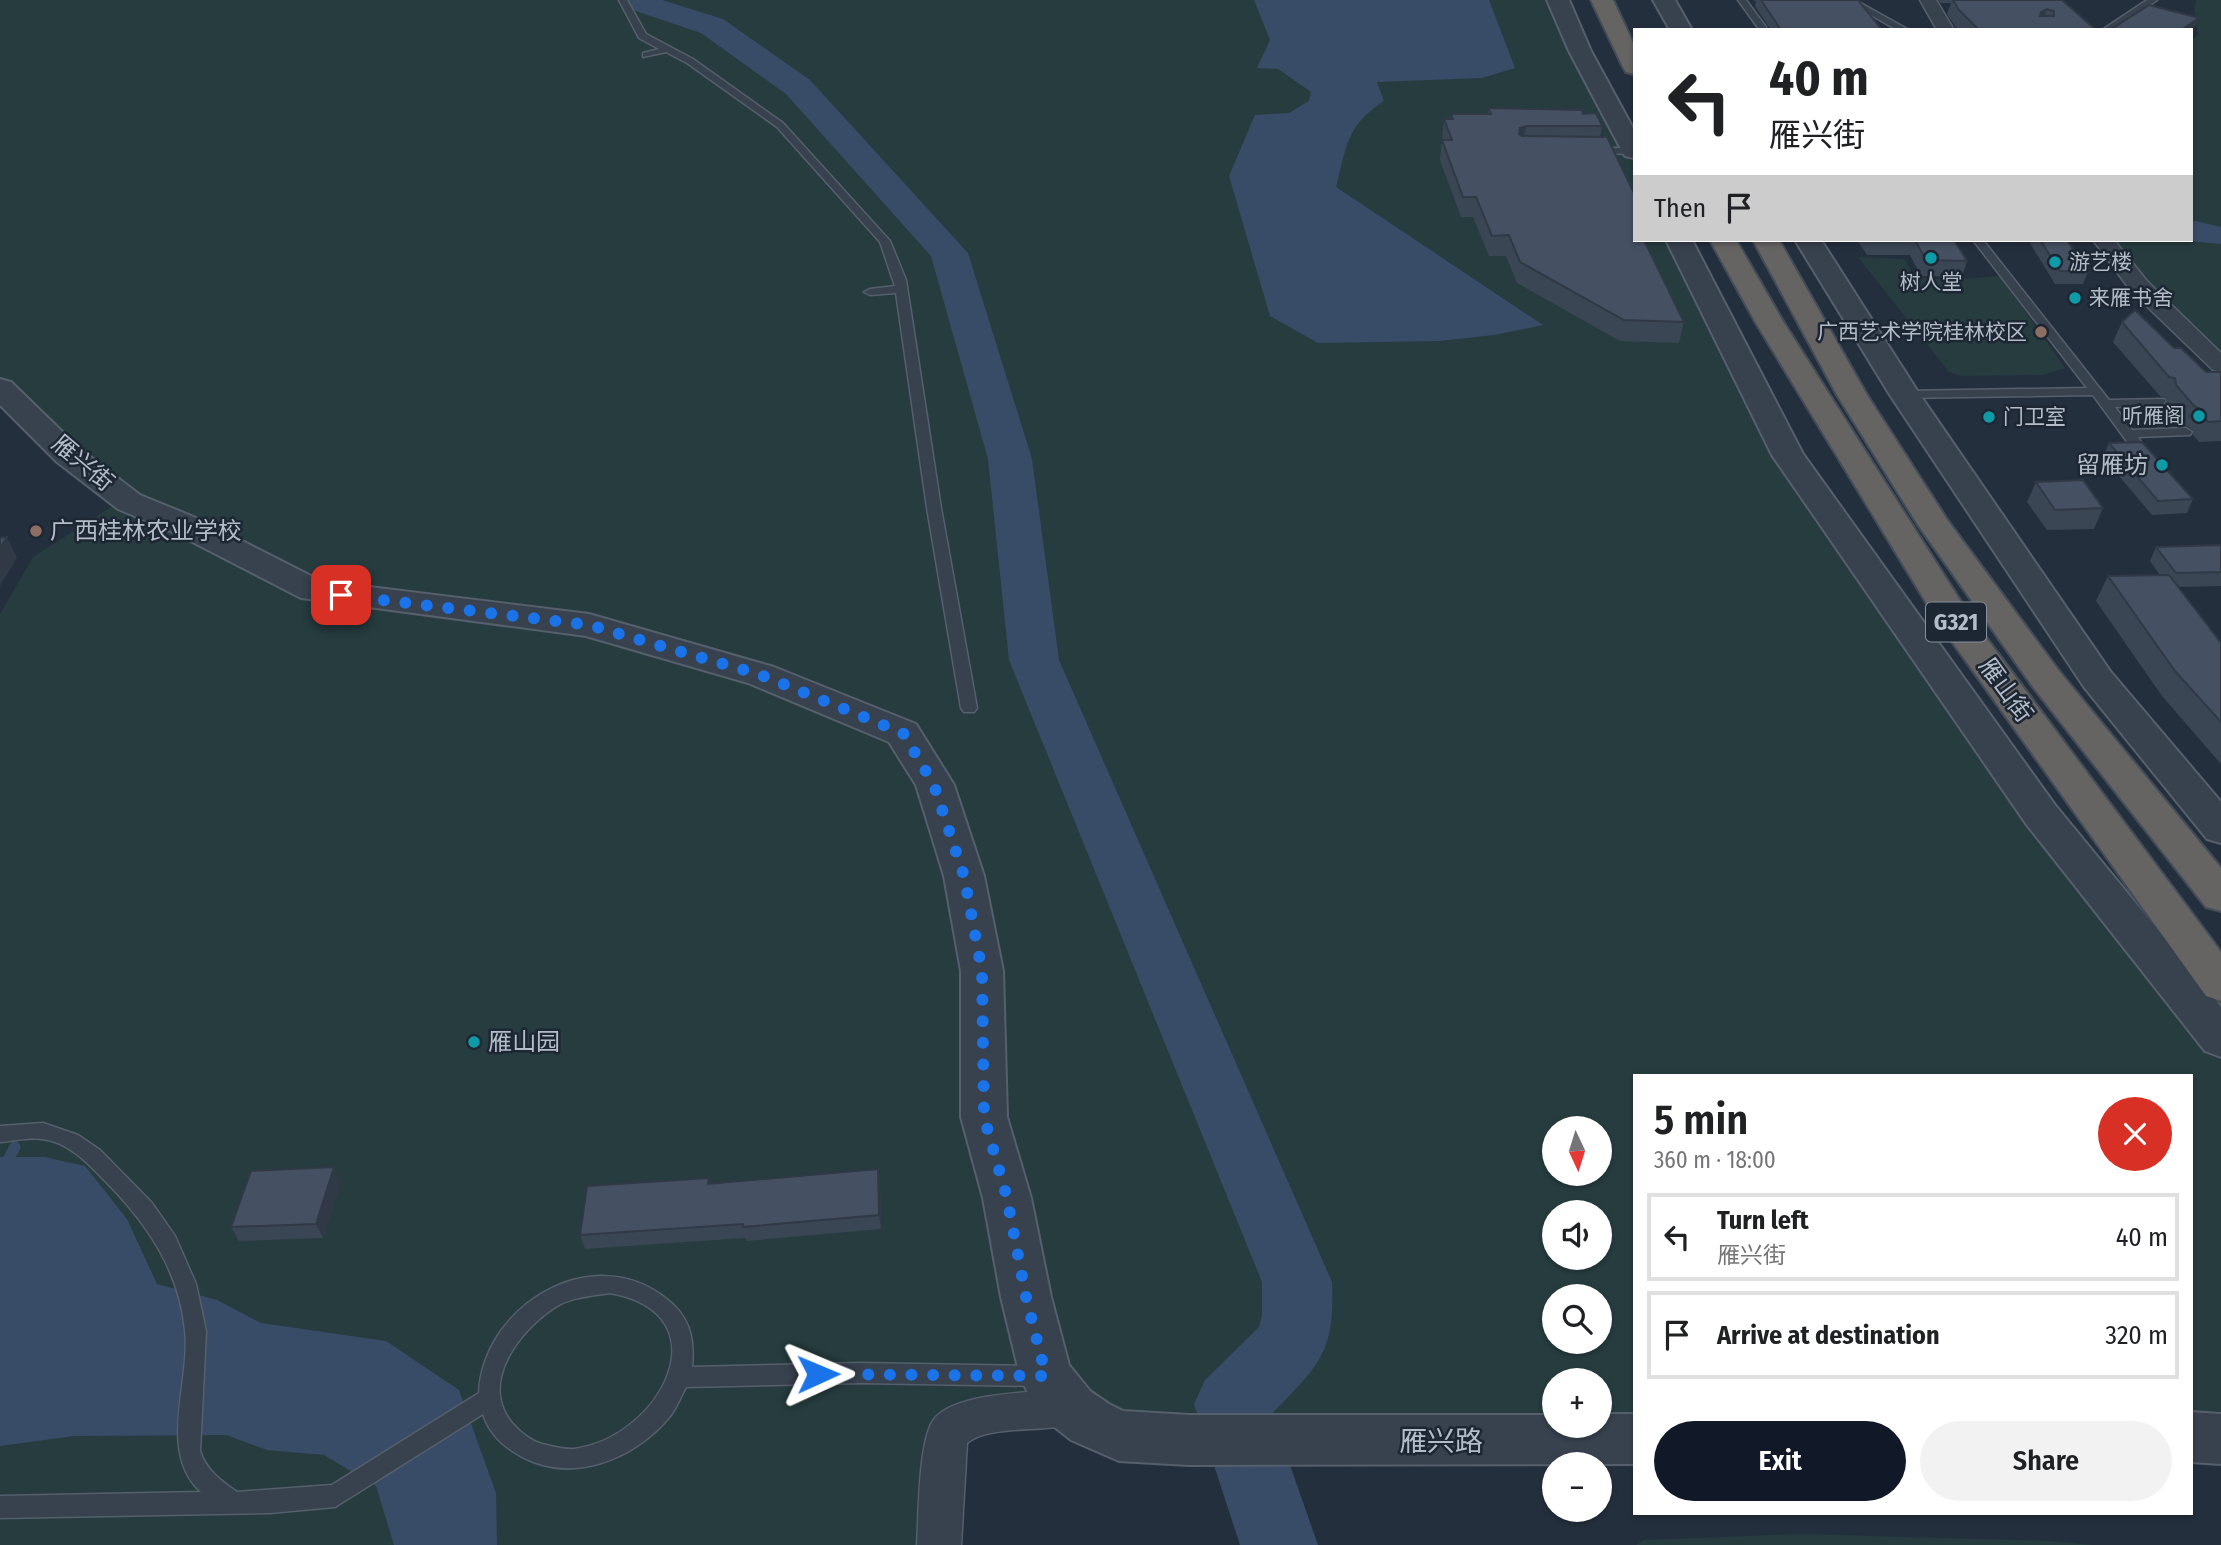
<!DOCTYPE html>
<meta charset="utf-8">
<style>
:root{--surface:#fff;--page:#f2f2f2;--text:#202124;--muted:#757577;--line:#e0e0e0;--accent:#111827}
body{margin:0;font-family:"Fira Sans Condensed","Noto Sans SC",sans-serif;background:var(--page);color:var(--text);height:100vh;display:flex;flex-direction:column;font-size:26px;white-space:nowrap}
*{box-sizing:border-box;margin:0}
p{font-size:23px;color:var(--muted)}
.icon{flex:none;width:38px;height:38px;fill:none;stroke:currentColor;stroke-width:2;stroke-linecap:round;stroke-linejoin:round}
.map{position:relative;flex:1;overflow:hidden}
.side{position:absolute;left:1633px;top:1074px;width:560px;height:441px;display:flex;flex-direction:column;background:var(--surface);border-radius:0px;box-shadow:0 2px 5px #0004}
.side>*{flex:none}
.guide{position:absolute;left:1633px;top:28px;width:560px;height:214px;border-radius:0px;box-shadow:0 2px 5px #0004;background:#fff;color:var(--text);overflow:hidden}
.needle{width:46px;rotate:176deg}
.tools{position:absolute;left:1542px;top:1116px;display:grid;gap:14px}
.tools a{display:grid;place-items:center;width:70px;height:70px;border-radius:50%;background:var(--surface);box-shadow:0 2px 5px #0004;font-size:35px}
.pin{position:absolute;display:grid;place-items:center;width:60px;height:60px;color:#fff;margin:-30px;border-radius:14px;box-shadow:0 4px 10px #0006}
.me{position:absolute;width:77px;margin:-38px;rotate:89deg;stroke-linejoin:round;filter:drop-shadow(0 0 5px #0008)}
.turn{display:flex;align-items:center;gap:24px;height:147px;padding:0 21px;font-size:32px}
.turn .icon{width:91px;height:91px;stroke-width:2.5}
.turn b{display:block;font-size:49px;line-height:60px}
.then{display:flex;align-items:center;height:66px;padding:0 21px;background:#0003;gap:14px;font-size:26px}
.round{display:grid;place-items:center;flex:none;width:74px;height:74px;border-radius:37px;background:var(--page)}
.head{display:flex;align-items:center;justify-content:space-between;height:119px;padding:0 21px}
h1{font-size:42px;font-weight:600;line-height:52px}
.primary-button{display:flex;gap:14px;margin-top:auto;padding:14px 21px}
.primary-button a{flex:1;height:80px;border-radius:42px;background:var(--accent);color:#fff;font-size:28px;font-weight:600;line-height:80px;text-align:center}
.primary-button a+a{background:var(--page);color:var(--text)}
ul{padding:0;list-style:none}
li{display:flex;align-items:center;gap:21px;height:88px;margin:0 14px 10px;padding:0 7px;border:4px solid var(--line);border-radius:0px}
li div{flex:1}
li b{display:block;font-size:26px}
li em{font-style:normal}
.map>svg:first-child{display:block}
</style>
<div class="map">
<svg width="2221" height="1545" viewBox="0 0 2221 1545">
<rect width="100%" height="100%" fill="#242f3e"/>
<g fill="#263c3f" fill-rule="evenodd">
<path d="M 0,0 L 1558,0 L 1634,151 L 1634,240 L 1679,240 L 1788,455 L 2221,1039 L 2221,1439 L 2191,1437 L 2191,1076 L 1634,1076 L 1634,1439 L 1496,1441 L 1090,1422 L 967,1421 L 939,1545 L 0,1545 L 0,614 L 33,557 L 125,498 L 0,388 ZM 1554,1129 L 1600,1129 L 1600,1174 L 1554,1174 ZM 1554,1213 L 1600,1213 L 1600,1258 L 1554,1258 ZM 1554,1297 L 1600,1297 L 1600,1342 L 1554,1342 ZM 1554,1381 L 1600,1381 L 1600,1426 L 1554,1426 Z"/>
<path d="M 2196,0 L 2221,0 L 2221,356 L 2155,296 L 2108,240 L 2191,240 L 2191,40 L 2198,35 L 2194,11 Z"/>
<path d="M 1858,257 L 1904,259 L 1915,277 L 1949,280 L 2000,276 L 2065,368 L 2043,375 L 1961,376 L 1949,372 Z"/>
<path d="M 1802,1534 L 2050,1541 L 2094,1545 L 1636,1545 L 1644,1540 Z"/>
</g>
<g fill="#394c67">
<path d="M 1254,0 L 1489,0 L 1515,68 L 1482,78 L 1377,82 L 1384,101 C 1346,126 1347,145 1336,187 L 1543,325 L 1494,335 L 1439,341 L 1318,343 L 1270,316 L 1229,176 L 1255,115 L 1289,113 L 1309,101 L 1311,92 L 1278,69 L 1257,68 L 1270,40 Z"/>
<path d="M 2191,220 L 2221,227 L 2221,244 L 2180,240 L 2191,240 Z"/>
<path d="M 0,1157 L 44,1157 L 85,1166 L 127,1219 L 157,1284 L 217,1300 L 261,1323 L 386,1341 L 459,1390 L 496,1493 L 497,1545 L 394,1545 L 376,1486 L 324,1455 L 267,1450 L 226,1435 L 74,1436 L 0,1446 Z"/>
</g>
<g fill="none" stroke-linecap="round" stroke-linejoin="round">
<path stroke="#394c67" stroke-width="11" d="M 0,1174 L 15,1147"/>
<path fill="#394c67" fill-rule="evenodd" d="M 617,0 L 662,0 L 723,19 L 810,80 L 968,253 L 1032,459 L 1059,660 L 1332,1282 C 1335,1354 1319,1365 1272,1414 L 1318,1545 L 1240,1545 L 1194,1404 L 1205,1380 L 1259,1327 L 1262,1315 L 1262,1282 L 1009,660 L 988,459 L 931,256 L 786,94 L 701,33 L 621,6 Z"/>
<defs>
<g id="service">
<path d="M 619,0 L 627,0 L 646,34 L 693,59 L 783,123 L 890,241 L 906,280 L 941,508 L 977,708 L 974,712 L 964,712 L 961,708 L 927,508 L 896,293 L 870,295 L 864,292 L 870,289 L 895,286 L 880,242 L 777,127 L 687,63 L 666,52 L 643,57 L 643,53 L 659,49 L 639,38 Z"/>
<path d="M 1738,0 L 1746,0 L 1766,27 L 1765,29 L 1759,29 Z"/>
<path d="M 1845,0 L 1855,0 L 1909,30 L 1897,30 Z"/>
<path d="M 2147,0 L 2157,0 L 2113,30 L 2102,30 Z"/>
<path d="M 1595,148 L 1634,148 L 1634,154 L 1591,153 L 1591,149 Z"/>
<path d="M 1973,240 L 1983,240 L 2109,400 L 2164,399 L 2166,402 L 2160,406 L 2115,407 L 2132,430 L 2186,428 L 2192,432 L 2190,435 L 2138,437 L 2142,444 L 2141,447 L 2131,447 L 2093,395 L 1901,398 L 1899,395 L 1905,391 L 2087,388 Z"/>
<path d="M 43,1123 L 78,1135 L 100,1150 L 152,1203 L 175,1236 L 196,1284 L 206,1331 L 200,1451 C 206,1470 221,1481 237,1492 L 332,1485 L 479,1393 C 483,1306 591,1241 664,1297 C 689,1315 695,1337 692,1367 L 861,1363 L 1040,1366 L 1048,1369 L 1051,1376 L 1048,1383 L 1040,1386 L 861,1383 L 686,1387 C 681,1396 677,1407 671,1415 C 635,1460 570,1486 517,1454 C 502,1445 489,1433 483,1414 L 335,1507 L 270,1513 L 0,1518 L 0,1496 L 201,1492 C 157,1452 191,1381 185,1330 C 179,1272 150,1228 111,1187 C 92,1168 71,1142 42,1139 C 29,1137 13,1141 0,1142 L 0,1126 ZM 610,1293 C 726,1314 660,1438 574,1449 C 564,1450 552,1446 542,1444 C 531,1441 520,1432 512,1423 C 479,1383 519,1331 554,1308 C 570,1297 591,1296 610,1293 Z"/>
</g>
<g id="minor">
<path d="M 1920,0 L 1936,0 L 1954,30 L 1937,30 Z"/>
<path d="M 2093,240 L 2114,240 L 2147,281 L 2221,353 L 2221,372 L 2213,370 L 2131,291 Z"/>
<path d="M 1071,1389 L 1085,1395 L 1091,1408 L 1085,1421 C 1054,1434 990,1423 967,1443 L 961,1545 L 917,1545 C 919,1517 918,1437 935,1418 C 957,1392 1039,1392 1071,1389 Z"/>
</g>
<g id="tertiary">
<path d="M 1547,0 L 1569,0 L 1591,51 L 1634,130 L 1634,158 L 1625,156 L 1622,151 L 1569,51 Z"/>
<path d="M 1653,0 L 1675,0 L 1692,30 L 1670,30 Z"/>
<path d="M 1666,240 L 1692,240 L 1803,454 L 2055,805 L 2221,1007 L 2221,1057 L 2205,1051 L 2027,825 L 1772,455 Z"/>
<path d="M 1795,240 L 1821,240 L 1920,395 L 2110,671 L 2221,802 L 2221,843 L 2207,839 L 2084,687 L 1890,395 Z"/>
<path d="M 0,379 L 11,382 L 79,448 L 140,495 L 201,520 L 321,581 L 589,614 L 774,667 L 916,724 L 954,785 L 984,876 L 1003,971 L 1007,1117 L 1031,1198 L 1051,1297 L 1069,1365 L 1090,1391 L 1109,1404 L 1123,1411 L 1189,1415 L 1554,1415 L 1554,1426 L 1600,1426 L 1600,1414 L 1634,1414 L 1634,1464 L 1189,1465 L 1119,1461 L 1071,1440 L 1052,1425 L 1028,1393 L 1020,1376 L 1001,1297 L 983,1198 L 961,1117 L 961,971 L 944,876 L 916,785 L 889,742 L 748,683 L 586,636 L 301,598 L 177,534 L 118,509 L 57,462 L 0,405 Z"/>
<path d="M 2191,1412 L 2221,1414 L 2221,1464 L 2191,1462 Z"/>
</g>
<g id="trunk">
<path d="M 1591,0 L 1613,0 L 1634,45 L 1634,74 L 1626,72 L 1623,67 Z"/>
<path d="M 1710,240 L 1736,240 L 1784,323 L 1970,616 L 2221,952 L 2221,1001 L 2206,996 L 1938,622 L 1756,323 Z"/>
<path d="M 1753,240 L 1779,240 L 1867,395 L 1948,521 L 2059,671 L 2221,868 L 2221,911 L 2206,907 L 2033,687 L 1918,525 L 1837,395 Z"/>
</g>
</defs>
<use href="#service" stroke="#565f6c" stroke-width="3"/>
<use href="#minor" stroke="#565f6c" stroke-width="3"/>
<use href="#tertiary" stroke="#565f6c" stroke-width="4"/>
<use href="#trunk" stroke="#434c59" stroke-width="4"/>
<use href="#service" fill="#38414e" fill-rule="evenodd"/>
<use href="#minor" fill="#38414e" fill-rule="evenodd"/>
<use href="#tertiary" fill="#38414e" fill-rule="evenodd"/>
<use href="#trunk" fill="#656462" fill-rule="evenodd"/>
</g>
<g fill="#3b4654">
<path d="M 1754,0 L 1858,0 L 1882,30 L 1771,30 L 1755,6 L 1756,2 Z"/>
<path d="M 1938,0 L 2062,0 L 2096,30 L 1958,30 L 1955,26 L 1947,14 L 1951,3 L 1941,3 Z"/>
<path d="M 1488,108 L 1583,114 L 1602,126 L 1600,137 L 1634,240 L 1649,240 L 1649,241 L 1644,241 L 1684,322 L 1679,343 L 1620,341 L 1517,283 L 1506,256 L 1489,256 L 1473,217 L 1461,217 L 1440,160 L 1444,119 L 1451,119 L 1451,114 L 1488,114 Z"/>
<path d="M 1857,240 L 1954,240 L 1967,261 L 1962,277 L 1921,276 L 1910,255 L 1867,255 Z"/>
<path d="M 2028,240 L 2067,240 L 2088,272 L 2083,284 L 2055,284 Z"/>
<path d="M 2122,322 L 2174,348 L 2206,372 L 2221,372 L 2221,441 L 2199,442 L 2193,435 L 2193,430 L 2185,425 L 2167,405 L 2166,398 L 2160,396 L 2113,342 Z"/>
<path d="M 2109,443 L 2193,499 L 2187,513 L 2152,515 L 2103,457 Z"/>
<path d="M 2036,482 L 2103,508 L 2094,529 L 2047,530 L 2027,502 Z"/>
<path d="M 2221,545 L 2221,586 L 2178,587 L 2221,643 L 2221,764 L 2162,696 L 2096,601 L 2108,576 L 2160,575 L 2150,561 L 2156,547 Z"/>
<path d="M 878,1169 L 880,1183 L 881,1229 L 746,1241 L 745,1238 L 585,1249 L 580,1235 L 709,1178 L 710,1184 Z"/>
<path d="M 341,1182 L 323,1238 L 239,1241 L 231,1227 Z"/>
</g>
<g fill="#303945">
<path d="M 2047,9 L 2042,24 L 2041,12 Z"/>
<path d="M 2199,18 L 2191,34 L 2191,30 L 2181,30 Z"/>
<path d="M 1526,126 L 1523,145 L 1517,147 L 1520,128 Z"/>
<path d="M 7,537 L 17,558 L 0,586 L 0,548 Z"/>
<path d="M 334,1167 L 341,1182 L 323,1238 L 316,1224 Z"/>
<path d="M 878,1169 L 880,1183 L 881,1229 L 879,1215 Z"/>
</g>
<g fill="#455162" stroke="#303945" stroke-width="2" fill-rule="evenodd">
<path d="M 1761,0 L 1858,0 L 1882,30 L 1781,30 Z"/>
<path d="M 1953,0 L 2062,0 L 2096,30 L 1979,30 L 1959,10 ZM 2047,9 L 2054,11 L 2054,16 L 2040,16 L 2041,12 Z"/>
<path d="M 2149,5 L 2199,18 L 2181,30 L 2110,30 Z"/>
<path d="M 1488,108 L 1582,110 L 1583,114 L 1596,113 L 1602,126 L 1526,126 L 1520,128 L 1519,134 L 1522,136 L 1607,137 L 1634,193 L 1634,240 L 1644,240 L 1684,322 L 1624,320 L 1520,262 L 1509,235 L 1492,236 L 1476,197 L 1463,197 L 1442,140 L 1452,140 L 1444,119 L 1453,119 L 1451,114 L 1491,114 Z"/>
<path d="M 1889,240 L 1954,240 L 1967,261 L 1926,260 L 1915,240 Z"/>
<path d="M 2040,240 L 2067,240 L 2088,272 L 2060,271 Z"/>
<path d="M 2135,310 L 2174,348 L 2181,348 L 2206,372 L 2221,372 L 2221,421 L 2208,422 L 2202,415 L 2203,410 L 2194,406 L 2176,385 L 2175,378 L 2169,377 L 2122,322 Z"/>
<path d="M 2142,442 L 2193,499 L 2158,501 L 2109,443 Z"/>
<path d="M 2083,480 L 2103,508 L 2055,510 L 2036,482 Z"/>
<path d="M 7,537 L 0,548 L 0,538 Z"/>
<path d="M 2221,545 L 2221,572 L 2176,573 L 2156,547 Z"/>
<path d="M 2169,575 L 2221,643 L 2221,722 L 2175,671 L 2108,576 Z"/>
<path d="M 334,1167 L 316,1224 L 231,1227 L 251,1171 Z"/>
<path d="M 878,1169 L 879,1215 L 743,1227 L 743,1224 L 580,1235 L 587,1186 L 709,1178 L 708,1184 Z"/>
</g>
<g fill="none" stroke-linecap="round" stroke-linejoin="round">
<path stroke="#1a73e8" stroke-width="12" stroke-dasharray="0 21.6" d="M 341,595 L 589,625 L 761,675 L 903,733 L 934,785 L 964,876 L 982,971 L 984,1117 L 1007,1198 L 1026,1297 L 1046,1376 L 818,1374"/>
</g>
<g fill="#0f9aa8" stroke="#1d2633" stroke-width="2.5">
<circle cx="1931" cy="258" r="7"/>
<circle cx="2055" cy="262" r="7"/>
<circle cx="2075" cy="298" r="7"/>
<circle cx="2199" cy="416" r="7"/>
<circle cx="1989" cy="417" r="7"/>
<circle cx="2162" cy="465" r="7"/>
<circle cx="474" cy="1042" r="7"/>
</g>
<g fill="#8d6e63" stroke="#1d2633" stroke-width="2.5">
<circle cx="2041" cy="332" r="7"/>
<circle cx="36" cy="531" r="7"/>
</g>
<g text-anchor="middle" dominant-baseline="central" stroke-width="5" stroke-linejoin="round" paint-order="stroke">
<g font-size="21" fill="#b4bcc9" stroke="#1d2633" text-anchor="start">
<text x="2069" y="262">游艺楼</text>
<text x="1931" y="282" text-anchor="middle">树人堂</text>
<text x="2089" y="298">来雁书舍</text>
<text x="2027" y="332" text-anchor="end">广西艺术学院桂林校区</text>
<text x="2185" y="416" text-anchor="end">听雁阁</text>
<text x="2003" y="417">门卫室</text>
</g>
<rect fill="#1d2633" stroke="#878f9c" stroke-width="2" x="1926" y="602.5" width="60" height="39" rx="5"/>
<g font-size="23" font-weight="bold" fill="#b4bcc9">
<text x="1956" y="622">G321</text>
</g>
<g font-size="24" fill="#b4bcc9" stroke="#1d2633">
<text transform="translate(83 463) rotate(40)">雁兴街</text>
<text transform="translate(2006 690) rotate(54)">雁山街</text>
</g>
<g font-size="24" fill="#b4bcc9" stroke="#1d2633" text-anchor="start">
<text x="2148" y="465" text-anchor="end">留雁坊</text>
<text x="50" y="531">广西桂林农业学校</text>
<text x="488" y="1042">雁山园</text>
</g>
<g font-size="28" fill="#b4bcc9" stroke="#1d2633">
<text x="1441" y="1441">雁兴路</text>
</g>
</g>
</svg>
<div class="tools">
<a><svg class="needle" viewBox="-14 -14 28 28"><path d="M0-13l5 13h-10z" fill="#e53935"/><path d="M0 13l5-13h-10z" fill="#757577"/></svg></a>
<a><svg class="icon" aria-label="sound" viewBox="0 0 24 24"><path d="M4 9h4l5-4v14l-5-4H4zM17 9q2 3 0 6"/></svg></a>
<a><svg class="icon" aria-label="search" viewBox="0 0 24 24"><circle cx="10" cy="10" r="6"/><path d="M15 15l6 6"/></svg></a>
<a>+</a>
<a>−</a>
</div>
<div class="pin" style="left:341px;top:595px;background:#d93025"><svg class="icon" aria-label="arrive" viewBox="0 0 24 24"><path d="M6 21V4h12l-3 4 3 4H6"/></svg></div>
<svg class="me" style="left:818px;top:1374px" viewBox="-20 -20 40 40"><path d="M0-17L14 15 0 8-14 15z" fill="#1a73e8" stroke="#fff" stroke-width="4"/></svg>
<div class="guide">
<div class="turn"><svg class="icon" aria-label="left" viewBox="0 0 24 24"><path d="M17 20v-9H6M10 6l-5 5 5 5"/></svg><div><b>40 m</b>雁兴街</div></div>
<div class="then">Then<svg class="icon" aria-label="arrive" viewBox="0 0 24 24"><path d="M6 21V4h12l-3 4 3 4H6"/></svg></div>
</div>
<section class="side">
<div class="head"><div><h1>5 min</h1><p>360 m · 18:00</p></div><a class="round" style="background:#d93025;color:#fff"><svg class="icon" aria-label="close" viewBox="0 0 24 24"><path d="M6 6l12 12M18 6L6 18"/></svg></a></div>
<ul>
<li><svg class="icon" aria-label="left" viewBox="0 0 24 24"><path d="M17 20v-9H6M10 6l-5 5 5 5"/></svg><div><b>Turn left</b><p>雁兴街</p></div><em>40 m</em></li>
<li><svg class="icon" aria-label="arrive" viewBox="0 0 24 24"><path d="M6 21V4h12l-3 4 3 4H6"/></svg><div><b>Arrive at destination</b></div><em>320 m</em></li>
</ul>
<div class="primary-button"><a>Exit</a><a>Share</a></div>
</section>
</div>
